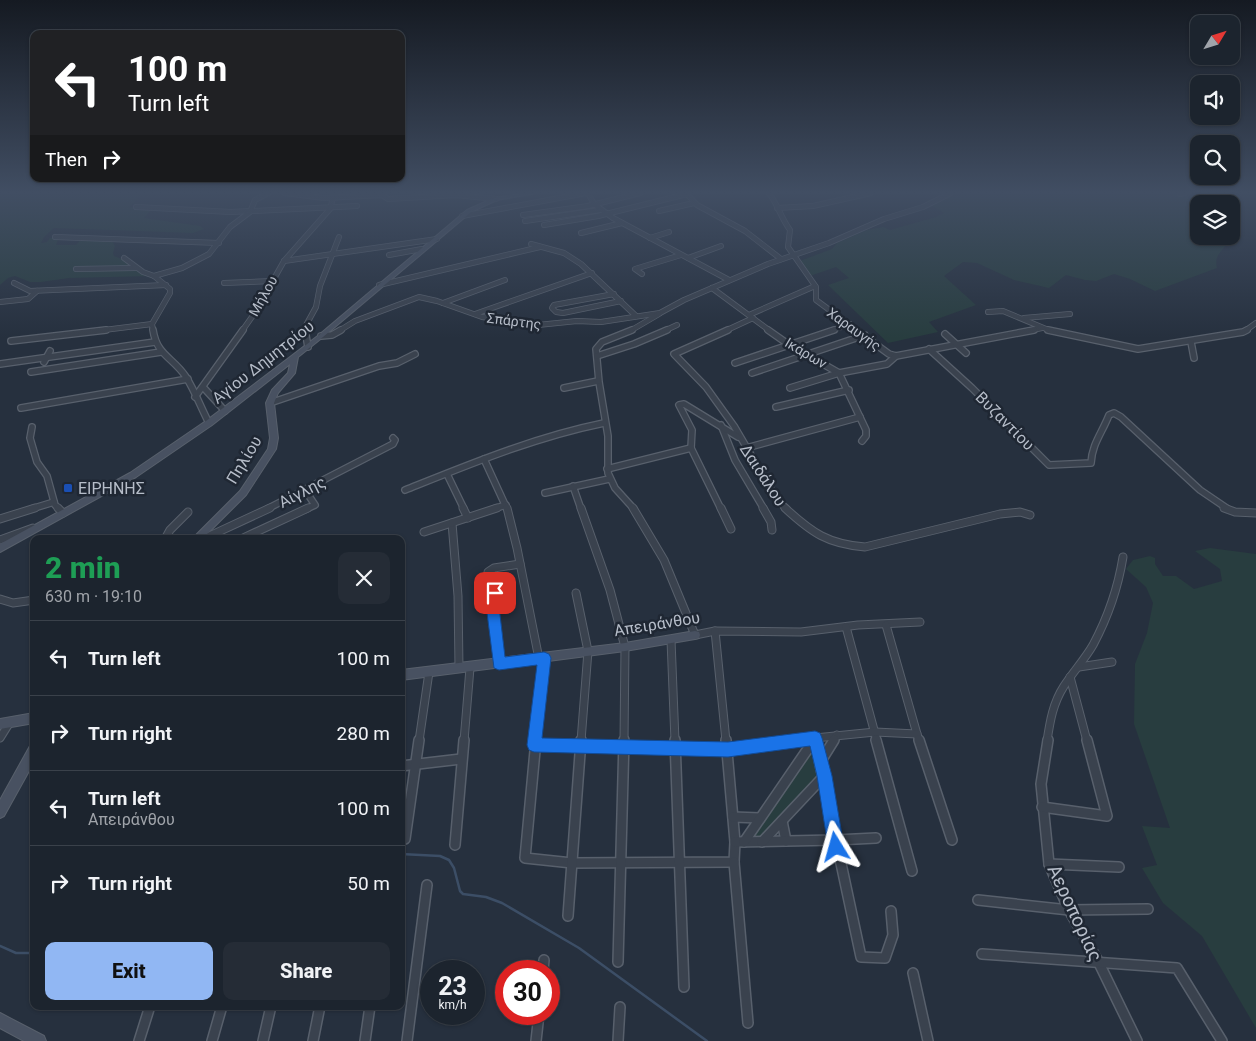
<!DOCTYPE html>
<meta charset="utf-8">
<style>
:root{--surface:#1c242e;--page:#252c36;--text:#f1f3f6;--muted:#a0a4aa;--line:#3a414a;--accent:#91b7f3}
body{margin:0;font-family:Roboto,sans-serif;background:var(--page);color:var(--text);height:100vh;display:flex;flex-direction:column;font-size:19px;white-space:nowrap}
*{box-sizing:border-box;margin:0}
p{font-size:16px;color:var(--muted)}
.icon{flex:none;width:28px;height:28px;fill:none;stroke:currentColor;stroke-width:2;stroke-linecap:round;stroke-linejoin:round}
.map{position:relative;flex:1;overflow:hidden}
.panel{position:absolute;left:30px;top:535px;width:375px;height:475px;display:flex;flex-direction:column;background:var(--surface);border-radius:10px;box-shadow:0 1px 4px #0004,0 0 0 1px var(--line)}
.panel>*{flex:none}
.banner{position:absolute;left:30px;top:30px;width:375px;height:152px;border-radius:10px;box-shadow:0 1px 4px #0004,0 0 0 1px var(--line);background:#202124;color:#fff;overflow:hidden}
.needle{width:32px;rotate:52deg}
.buttons{position:absolute;left:1190px;top:15px;display:grid;gap:10px}
.buttons a{display:grid;place-items:center;width:50px;height:50px;border-radius:10px;background:var(--surface);box-shadow:0 1px 4px #0004,0 0 0 1px var(--line);font-size:25px}
.speed{position:absolute;left:420px;top:960px;display:flex;gap:10px;font-size:25px;font-weight:700;text-align:center}
.speed>*{display:grid;place-content:center;width:65px;height:65px;border-radius:50%;background:var(--surface);box-shadow:0 1px 4px #0004,0 0 0 1px var(--line);line-height:1}
.speed small{font-size:12px;font-weight:400}
.speed .limit{border:8px solid #d22;background:#fff;color:#111}
.pin{position:absolute;display:grid;place-items:center;width:42px;height:42px;color:#fff;margin:-21px;border-radius:10px;box-shadow:0 2px 8px #0006}
.me{position:absolute;width:55px;margin:-28px;rotate:352deg;stroke-linejoin:round;filter:drop-shadow(0 0 4px #0008)}
.turn{display:flex;align-items:center;gap:18px;height:105px;padding:0 15px;font-size:22px}
.turn .icon{width:65px;height:65px;stroke-width:2.5}
.turn b{display:block;font-size:35px;line-height:42px}
.then{display:flex;align-items:center;height:48px;padding:0 15px;background:#0003;gap:10px;font-size:19px}
.round{display:grid;place-items:center;flex:none;width:52px;height:52px;border-radius:10px;background:var(--page)}
.head{display:flex;align-items:center;justify-content:space-between;height:85px;padding:0 15px}
h1{font-size:30px;font-weight:800;line-height:38px;color:#1e9e55}
.action{display:flex;gap:10px;margin-top:auto;padding:10px 15px}
.action a{flex:1;height:58px;border-radius:10px;background:var(--accent);color:#111;font-size:20px;font-weight:800;line-height:58px;text-align:center}
.action a+a{background:var(--page);color:var(--text)}
ul{padding:0;list-style:none}
li{display:flex;align-items:center;gap:15px;height:75px;padding:0 15px;border-top:1px solid var(--line)}
li div{flex:1}
li b{display:block;font-size:19px}
li em{font-style:normal}
.map>svg:first-child{display:block}
</style>
<div class="map">
<svg width="1256" height="1041" viewBox="0 0 1256 1041">
<rect width="100%" height="100%" fill="#26303e"/>
<g fill="#283d3f">
<path d="M 0,193 L 143,193 L 129,207 L 152,209 L 144,218 L 200,226 L 204,229 L 193,233 L 54,228 L 44,237 L 41,243 L 47,242 L 50,238 L 59,237 L 56,245 L 76,245 L 83,237 L 111,239 L 115,246 L 113,253 L 114,256 C 128,261 138,270 152,276 L 69,278 L 41,282 L 30,282 L 15,276 L 8,278 L 0,285 Z"/>
<path d="M 973,193 L 1177,193 L 1202,204 L 1199,204 L 1199,236 L 1228,236 C 1228,251 1213,251 1217,268 L 1155,291 L 1130,279 L 1114,274 L 1096,281 L 1085,280 L 1066,275 L 1049,288 L 1014,280 L 977,263 L 963,262 L 944,276 L 976,305 L 929,322 L 938,332 L 888,343 L 828,285 L 849,278 L 836,267 L 810,276 L 800,261 L 832,249 L 837,243 L 867,230 L 883,227 L 890,230 L 936,217 L 944,213 L 931,205 L 944,198 Z"/>
<path d="M 1210,548 L 1256,554 L 1256,1028 L 1202,936 L 1163,903 L 1142,868 L 1157,865 L 1142,826 L 1170,828 L 1134,724 L 1135,664 L 1147,633 L 1153,603 L 1146,587 L 1126,569 L 1133,560 L 1150,556 L 1155,558 L 1155,564 L 1163,576 L 1176,576 L 1194,589 L 1222,581 L 1220,569 L 1195,551 Z"/>
<path d="M 814,744 L 820,774 L 761,838 L 750,838 Z"/>
</g>
<g fill="none" stroke-linecap="round" stroke-linejoin="round">
<g stroke="#3c4e66" stroke-width="2.5">
<path d="M 401,854 L 440,856 L 449,860 L 454,868 L 460,891 L 463,894 L 486,897 L 502,903 L 579,948 L 707,1041"/>
<path d="M 0,946 L 16,953 L 34,953"/>
</g>
<defs>
<g id="street-far3">
<path d="M 285,193 L 324,198 L 382,195 L 388,199 L 456,195 L 496,199"/>
<path d="M 588,193 L 594,204 L 613,218 L 729,280"/>
<path d="M 686,193 L 697,205 L 745,231 L 781,259"/>
<path d="M 769,193 C 778,205 781,218 790,230 L 788,247 L 816,287 L 816,300 L 858,331"/>
<path d="M 1180,194 L 1185,193"/>
<path d="M 136,207 L 231,212 L 357,206"/>
<path d="M 777,208 L 813,206 L 871,193"/>
<path d="M 659,211 L 694,203"/>
<path d="M 523,215 L 588,206 L 640,193"/>
<path d="M 462,216 L 586,193"/>
<path d="M 525,221 L 600,210"/>
<path d="M 544,225 L 598,216 L 687,194"/>
<path d="M 581,233 L 622,223"/>
<path d="M 55,237 L 219,243"/>
<path d="M 650,238 L 669,232"/>
<path d="M 531,244 L 564,253 L 581,264 L 636,316"/>
<path d="M 389,255 L 422,249"/>
<path d="M 124,258 L 143,272 L 154,276"/>
<path d="M 688,258 L 721,246"/>
<path d="M 284,261 L 437,239"/>
<path d="M 76,269 L 136,268"/>
<path d="M 642,274 L 635,269 L 681,255"/>
<path d="M 14,283 L 30,291 L 166,285"/>
<path d="M 224,283 L 272,281"/>
<path d="M 379,285 L 540,247"/>
<path d="M 712,288 L 770,331"/>
<path d="M 614,294 L 554,305 L 552,308 L 556,312 L 563,313 L 621,301"/>
<path d="M 0,302 L 28,299 L 37,291"/>
<path d="M 443,303 L 505,280"/>
<path d="M 988,312 L 1003,311 L 1051,331"/>
<path d="M 475,314 L 592,273"/>
<path d="M 749,315 L 815,286"/>
<path d="M 1024,318 L 1070,314"/>
<path d="M 96,331 L 152,324"/>
<path d="M 153,331 L 152,324 L 170,293 L 170,289 L 154,276 L 182,268 L 209,254 L 230,227 L 250,212 L 255,200 L 268,193"/>
<path d="M 242,331 L 254,314 L 284,261 L 330,209 L 333,198"/>
<path d="M 306,331 L 305,327 L 316,307 L 320,286 L 339,237"/>
<path d="M 339,331 L 355,321 L 419,297 L 437,301 L 482,317 L 538,325 L 577,321 L 601,322 L 660,313 L 684,300 L 768,264 L 829,243 L 884,219 L 923,207 L 951,193"/>
<path d="M 630,331 L 659,314"/>
<path d="M 664,331 L 677,325"/>
<path d="M 725,331 L 753,318"/>
<path d="M 830,331 L 850,324"/>
<path d="M 1027,331 L 1042,328"/>
<path d="M 1245,331 L 1256,323"/>
</g>
<g id="street-far2">
<path d="M 153,330 C 157,356 173,357 186,377 C 195,391 201,408 209,423"/>
<path d="M 305,330 L 308,347"/>
<path d="M 632,330 L 602,342 L 596,349 L 599,382 L 608,436 L 608,473 L 615,488 L 634,509"/>
<path d="M 728,330 L 674,354 L 706,387 L 734,426 L 778,501 L 787,509"/>
<path d="M 768,330 L 788,344 L 839,373 L 866,430 L 866,436 L 862,441"/>
<path d="M 856,330 L 889,354 L 896,356 L 1034,330"/>
<path d="M 1048,330 L 1138,349 L 1243,332 L 1247,330"/>
<path d="M 945,334 L 966,353"/>
<path d="M 321,336 L 332,335 L 341,330"/>
<path d="M 11,341 L 106,330"/>
<path d="M 1191,342 L 1194,358"/>
<path d="M 929,349 L 972,388 L 1049,465 L 1091,463 C 1092,444 1102,433 1109,415 L 1114,413 L 1121,417 L 1200,490 L 1228,509"/>
<path d="M 597,356 L 634,344 L 667,330"/>
<path d="M 44,362 L 50,351"/>
<path d="M 735,363 L 834,330"/>
<path d="M 0,364 L 155,342"/>
<path d="M 31,372 L 161,352"/>
<path d="M 752,373 L 865,335"/>
<path d="M 203,387 L 225,411"/>
<path d="M 564,388 L 598,381"/>
<path d="M 790,388 L 839,373 L 887,364 L 896,356"/>
<path d="M 195,397 L 243,330"/>
<path d="M 270,403 L 379,366 L 397,363 L 415,354"/>
<path d="M 776,407 L 849,390"/>
<path d="M 21,408 L 188,379"/>
<path d="M 721,425 L 735,460 L 764,509"/>
<path d="M 32,427 L 30,438 L 37,462 L 47,476 L 55,505 L 59,509"/>
<path d="M 746,448 L 860,417"/>
<path d="M 484,459 L 507,509"/>
<path d="M 607,469 L 691,448"/>
<path d="M 447,474 L 464,509"/>
<path d="M 573,486 L 581,509"/>
<path d="M 305,490 L 315,505 L 306,509"/>
<path d="M 405,490 C 470,464 535,437 604,423"/>
<path d="M 545,493 L 609,479"/>
<path d="M 31,509 L 54,502"/>
<path d="M 267,509 L 393,444 L 395,440 L 393,438"/>
<path d="M 493,509 L 506,505"/>
<path d="M 721,509 L 691,448 L 692,430 L 679,405 L 684,404 L 738,437"/>
</g>
<g id="street-far1">
<path d="M 58,508 L 63,513"/>
<path d="M 463,508 L 468,518"/>
<path d="M 507,508 L 517,548 L 539,659"/>
<path d="M 581,508 L 610,590 L 625,647 L 624,741"/>
<path d="M 633,508 L 664,560 L 695,635 L 715,631 L 801,632 L 858,625 L 920,622"/>
<path d="M 721,508 L 731,529"/>
<path d="M 763,508 L 771,522 L 772,530"/>
<path d="M 785,508 C 812,533 828,544 865,547 L 1000,514 L 1020,512 L 1030,515"/>
<path d="M 1224,508 L 1235,512 L 1256,513"/>
<path d="M 0,519 L 35,508"/>
<path d="M 452,523 L 458,596 L 459,668"/>
<path d="M 424,532 L 497,508"/>
<path d="M 165,539 L 170,530 L 188,512"/>
<path d="M 203,539 L 270,508"/>
<path d="M 241,539 L 308,508"/>
<path d="M 0,540 L 33,528"/>
<path d="M 576,593 L 588,651 L 581,741"/>
<path d="M 0,599 L 13,603 L 34,600"/>
<path d="M 886,625 L 919,741"/>
<path d="M 846,627 L 877,741"/>
<path d="M 715,631 L 726,741"/>
<path d="M 671,640 L 675,741"/>
<path d="M 499,664 L 492,594 L 502,588 L 489,581 L 488,572 L 494,568 L 520,564"/>
<path d="M 1079,667 L 1112,662"/>
<path d="M 1070,677 L 1087,741"/>
<path d="M 0,738 L 10,722"/>
<path d="M 419,741 L 429,672"/>
<path d="M 464,741 L 470,668"/>
<path d="M 536,741 L 544,658"/>
<path d="M 791,741 L 815,738 L 816,741"/>
<path d="M 813,741 L 815,738 L 875,732 L 917,734"/>
<path d="M 833,741 L 837,735"/>
<path d="M 1047,741 C 1050,721 1053,703 1064,686 C 1073,672 1085,659 1093,645 C 1108,617 1118,588 1123,557"/>
</g>
<g id="street">
<path d="M 536,740 L 525,858 L 572,863 L 734,862 L 735,842 L 726,740"/>
<path d="M 675,740 L 684,987"/>
<path d="M 876,740 L 912,871"/>
<path d="M 919,740 L 952,840"/>
<path d="M 1048,740 L 1041,784 L 1049,864 L 1069,910 L 1098,961 L 1137,1041"/>
<path d="M 534,745 L 728,749 L 801,740"/>
<path d="M 821,761 L 834,740"/>
<path d="M 401,766 L 461,759"/>
<path d="M 1042,807 L 1107,816 L 1087,740"/>
<path d="M 733,817 L 760,818"/>
<path d="M 782,821 L 786,841"/>
<path d="M 876,838 L 836,840 L 861,957 L 885,958 L 893,935 L 891,911"/>
<path d="M 405,839 L 419,740"/>
<path d="M 735,842 L 836,840 L 815,740"/>
<path d="M 744,842 L 814,740"/>
<path d="M 762,842 L 824,776"/>
<path d="M 455,845 L 464,740"/>
<path d="M 734,862 L 748,1023"/>
<path d="M 1049,864 L 1119,867"/>
<path d="M 978,900 L 1069,910 L 1148,909"/>
<path d="M 568,916 L 581,740"/>
<path d="M 982,954 L 1177,968 L 1222,1041"/>
<path d="M 618,962 L 624,740"/>
<path d="M 543,971 L 544,960"/>
<path d="M 913,973 L 928,1041"/>
<path d="M 139,1041 L 150,1006"/>
<path d="M 212,1041 L 222,1006"/>
<path d="M 263,1041 L 271,1006"/>
<path d="M 313,1041 L 320,1006"/>
<path d="M 365,1041 L 370,1006"/>
<path d="M 407,1041 L 427,885"/>
<path d="M 536,1041 L 539,1014"/>
<path d="M 618,1041 L 620,1007"/>
</g>
<g id="secondary">
<path d="M 527,193 L 537,193 L 497,200 L 471,212 L 323,337 L 298,357 L 295,373 L 278,393 L 274,403 L 278,438 L 276,449 L 246,495 L 202,539 L 192,539 L 240,491 L 268,449 L 270,438 L 266,403 L 272,390 L 288,373 L 290,364 L 212,425 L 136,477 L 0,552 L 0,544 L 130,473 L 206,421 L 319,335 L 467,210 L 494,198 Z"/>
<path d="M 695,631 L 699,632 L 700,635 L 699,638 L 695,639 L 625,651 L 401,680 L 401,670 L 625,643 Z"/>
<path d="M 34,713 L 34,723 L 0,729 L 0,719 Z"/>
<path d="M 34,745 L 34,762 L 4,816 L 0,818 L 0,800 L 30,746 Z"/>
<path d="M 0,1013 L 44,1036 L 46,1041 L 24,1041 L 0,1028 Z"/>
</g>
</defs>
<use href="#street-far3" stroke="#58606c" stroke-width="6"/>
<use href="#street-far2" stroke="#58606c" stroke-width="8"/>
<use href="#street-far1" stroke="#58606c" stroke-width="9"/>
<use href="#street" stroke="#58606c" stroke-width="12"/>
<use href="#secondary" stroke="#58606c" stroke-width="2"/>
<use href="#street-far3" stroke="#3a424e" stroke-width="4.5"/>
<use href="#street-far2" stroke="#3a424e" stroke-width="5.5"/>
<use href="#street-far1" stroke="#3a424e" stroke-width="7"/>
<use href="#street" stroke="#3a424e" stroke-width="9"/>
<use href="#secondary" fill="#485161" fill-rule="evenodd"/>
</g>
<linearGradient id="sky" x2="0" y2="1"><stop stop-color="#151a22"/><stop offset="0.57" stop-color="#414e63"/><stop offset="1" stop-color="#414e63" stop-opacity="0"/></linearGradient>
<rect width="1256" height="338" fill="url(#sky)"/>
<path fill="#1a73e8" stroke="#114b97" d="M 495,588 L 499,589 L 501,593 L 498,598 L 505,657 L 544,652 L 549,654 L 551,658 L 542,738 L 728,742 L 815,731 L 820,733 L 822,738 L 832,776 L 844,847 L 842,853 L 836,855 L 831,853 L 828,847 L 817,776 L 810,746 L 728,757 L 534,752 L 529,750 L 527,745 L 537,665 L 499,670 L 494,668 L 485,597 L 491,589 Z"/>
<rect fill="#1a4fb4" stroke="#1f2733" stroke-width="2" x="63" y="483" width="10" height="10" rx="2.5"/>
<g text-anchor="middle" dominant-baseline="central" stroke-width="5" stroke-linejoin="round" paint-order="stroke">
<g font-size="14" fill="#b6bdc9" stroke="#1f2733">
<text transform="translate(263 296) rotate(-61)">Μήλου</text>
<text transform="translate(514 321) rotate(7)">Σπάρτης</text>
<text transform="translate(854 329) rotate(36)">Χαραυγής</text>
<text transform="translate(806 353) rotate(31)">Ικάρων</text>
</g>
<g font-size="16" fill="#b6bdc9" stroke="#1f2733">
<text transform="translate(263 362) rotate(-38)">Αγίου Δημητρίου</text>
<text transform="translate(1005 421) rotate(45)">Βυζαντίου</text>
<text transform="translate(244 460) rotate(-59)">Πηλίου</text>
<text transform="translate(763 475) rotate(57)">Δαιδάλου</text>
<text transform="translate(302 492) rotate(-27)">Αίγλης</text>
<text transform="translate(657 624) rotate(-9)">Απειράνθου</text>
</g>
<g font-size="16" fill="#b6bdc9" stroke="#1f2733" text-anchor="start">
<text x="78" y="488">ΕΙΡΗΝΗΣ</text>
</g>
<g font-size="19" fill="#b6bdc9" stroke="#1f2733">
<text transform="translate(1075 913) rotate(65)">Αεροπορίας</text>
</g>
</g>
</svg>
<div class="buttons">
<a><svg class="needle" viewBox="-14 -14 28 28"><path d="M0-13l5 13h-10z" fill="#e53935"/><path d="M0 13l5-13h-10z" fill="#a0a4aa"/></svg></a>
<a><svg class="icon" aria-label="sound" viewBox="0 0 24 24"><path d="M4 9h4l5-4v14l-5-4H4zM17 9q2 3 0 6"/></svg></a>
<a><svg class="icon" aria-label="search" viewBox="0 0 24 24"><circle cx="10" cy="10" r="6"/><path d="M15 15l6 6"/></svg></a>
<a><svg class="icon" aria-label="layers" viewBox="0 0 24 24"><path d="M12 4l9 5-9 5-9-5zM3 14l9 5 9-5"/></svg></a>
</div>
<div class="speed"><div>23<small>km/h</small></div><div class="limit">30</div></div>
<div class="pin" style="left:495px;top:593px;background:#d93025"><svg class="icon" aria-label="arrive" viewBox="0 0 24 24"><path d="M6 21V4h12l-3 4 3 4H6"/></svg></div>
<svg class="me" style="left:836px;top:847px" viewBox="-20 -20 40 40"><path d="M0-17L14 15 0 8-14 15z" fill="#1a73e8" stroke="#fff" stroke-width="4"/></svg>
<div class="banner">
<div class="turn"><svg class="icon" aria-label="left" viewBox="0 0 24 24"><path d="M17 20v-9H6M10 6l-5 5 5 5"/></svg><div><b>100 m</b>Turn left</div></div>
<div class="then">Then<svg class="icon" aria-label="right" viewBox="0 0 24 24"><path d="M7 20v-9h11M14 6l5 5-5 5"/></svg></div>
</div>
<section class="panel">
<div class="head"><div><h1>2 min</h1><p>630 m · 19:10</p></div><a class="round"><svg class="icon" aria-label="close" viewBox="0 0 24 24"><path d="M6 6l12 12M18 6L6 18"/></svg></a></div>
<ul>
<li><svg class="icon" aria-label="left" viewBox="0 0 24 24"><path d="M17 20v-9H6M10 6l-5 5 5 5"/></svg><div><b>Turn left</b></div><em>100 m</em></li>
<li><svg class="icon" aria-label="right" viewBox="0 0 24 24"><path d="M7 20v-9h11M14 6l5 5-5 5"/></svg><div><b>Turn right</b></div><em>280 m</em></li>
<li><svg class="icon" aria-label="left" viewBox="0 0 24 24"><path d="M17 20v-9H6M10 6l-5 5 5 5"/></svg><div><b>Turn left</b><p>Απειράνθου</p></div><em>100 m</em></li>
<li><svg class="icon" aria-label="right" viewBox="0 0 24 24"><path d="M7 20v-9h11M14 6l5 5-5 5"/></svg><div><b>Turn right</b></div><em>50 m</em></li>
</ul>
<div class="action"><a>Exit</a><a>Share</a></div>
</section>
</div>
